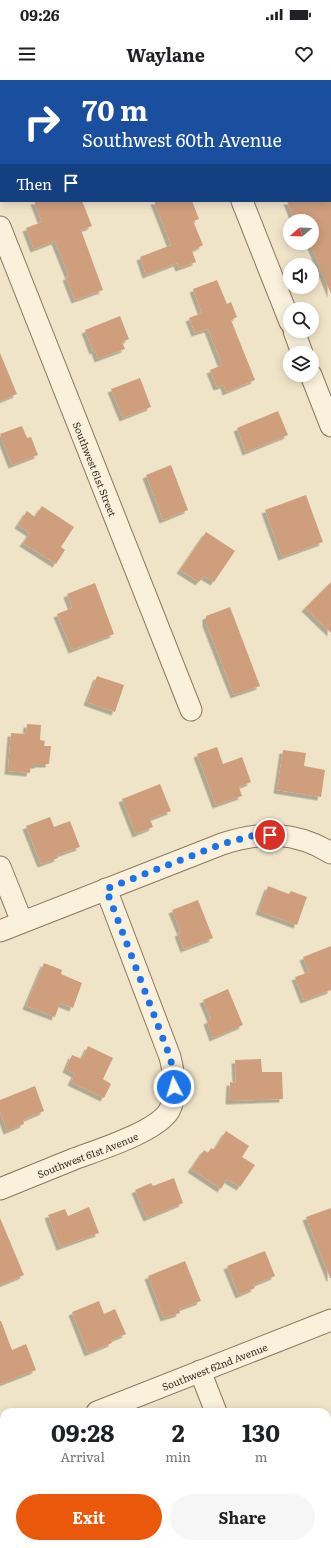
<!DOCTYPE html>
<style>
:root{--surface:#fff;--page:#f6f6f6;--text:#202124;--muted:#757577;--accent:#ea580c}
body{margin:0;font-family:Literata,serif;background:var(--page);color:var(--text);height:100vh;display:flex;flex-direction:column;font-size:15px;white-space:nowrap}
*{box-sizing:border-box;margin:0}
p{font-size:13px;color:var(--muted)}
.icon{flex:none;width:22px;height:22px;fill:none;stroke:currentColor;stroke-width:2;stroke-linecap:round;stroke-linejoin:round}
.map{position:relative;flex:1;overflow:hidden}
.sheet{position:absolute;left:0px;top:1328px;width:331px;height:140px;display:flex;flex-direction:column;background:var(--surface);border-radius:12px 12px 0 0;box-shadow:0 2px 10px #0003}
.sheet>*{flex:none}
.guide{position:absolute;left:0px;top:0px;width:331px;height:122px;box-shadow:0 2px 10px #0003;background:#1a4fa0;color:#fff;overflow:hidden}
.needle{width:26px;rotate:251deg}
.fabs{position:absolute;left:283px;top:134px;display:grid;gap:8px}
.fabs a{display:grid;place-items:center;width:36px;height:36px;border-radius:50%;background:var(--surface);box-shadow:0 2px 10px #0003;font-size:20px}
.pin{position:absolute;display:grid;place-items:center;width:34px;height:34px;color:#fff;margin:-17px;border:2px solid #fff;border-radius:50%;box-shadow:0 1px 4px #0007}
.me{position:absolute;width:44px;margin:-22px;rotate:355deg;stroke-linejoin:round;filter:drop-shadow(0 0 3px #0008)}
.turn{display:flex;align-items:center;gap:14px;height:84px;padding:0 16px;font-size:18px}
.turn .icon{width:52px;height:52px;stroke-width:2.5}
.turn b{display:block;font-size:28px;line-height:34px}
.then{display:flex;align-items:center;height:38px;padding:0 16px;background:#0003;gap:8px;font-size:15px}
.eta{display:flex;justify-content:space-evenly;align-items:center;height:68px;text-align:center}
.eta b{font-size:24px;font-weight:700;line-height:28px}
.primary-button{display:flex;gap:8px;margin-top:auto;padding:8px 16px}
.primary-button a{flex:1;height:46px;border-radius:24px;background:var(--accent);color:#fff;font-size:16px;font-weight:700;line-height:46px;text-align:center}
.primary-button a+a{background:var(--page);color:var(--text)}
.status{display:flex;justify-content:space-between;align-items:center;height:28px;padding:0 20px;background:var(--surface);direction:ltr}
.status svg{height:11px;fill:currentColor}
header{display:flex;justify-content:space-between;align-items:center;height:52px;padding:0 16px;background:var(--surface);font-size:18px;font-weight:700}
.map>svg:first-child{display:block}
</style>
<div class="status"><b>09:26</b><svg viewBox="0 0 49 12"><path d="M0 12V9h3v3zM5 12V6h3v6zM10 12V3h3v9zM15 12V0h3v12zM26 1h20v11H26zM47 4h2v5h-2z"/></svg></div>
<header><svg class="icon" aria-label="menu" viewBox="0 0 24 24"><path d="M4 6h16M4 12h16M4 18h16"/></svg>Waylane<svg class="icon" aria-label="heart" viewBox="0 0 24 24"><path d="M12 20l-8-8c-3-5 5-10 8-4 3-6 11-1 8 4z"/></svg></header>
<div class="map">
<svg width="331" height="1468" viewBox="0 0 331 1468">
<defs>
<filter id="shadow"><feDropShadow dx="-3.5" dy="3.5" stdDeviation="0" flood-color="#0004"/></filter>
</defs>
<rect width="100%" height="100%" fill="#f0e4c8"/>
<g fill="#cf9f7d" filter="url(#shadow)">
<path d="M 34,121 L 82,121 L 92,146 L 81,150 L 103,210 L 75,220 L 66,197 L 69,196 L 55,161 L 34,169 L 26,148 L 42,142 Z"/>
<path d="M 154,121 L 192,121 L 199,139 L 193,141 L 203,165 L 192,171 L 196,182 L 179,188 L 177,183 L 146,195 L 140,177 L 171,165 Z"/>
<path d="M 287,121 L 331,121 L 331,214 L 310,163 L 312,163 L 312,141 L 295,141 Z"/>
<path d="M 217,200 L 227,224 L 231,222 L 237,237 L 231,240 L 255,300 L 226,312 L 224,305 L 217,307 L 210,290 L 222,285 L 208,249 L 195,253 L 189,238 L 202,233 L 193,209 Z"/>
<path d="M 120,236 L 129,259 L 122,262 L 125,269 L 98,279 L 95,270 L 93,271 L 85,250 Z"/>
<path d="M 0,273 L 17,314 L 0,321 Z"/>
<path d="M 140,298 L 151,327 L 123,338 L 111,309 Z"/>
<path d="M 278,331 L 288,355 L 246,372 L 237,348 Z"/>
<path d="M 22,346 L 27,358 L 31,357 L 38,375 L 12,385 L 0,354 Z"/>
<path d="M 171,385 L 188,430 L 163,440 L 146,395 Z"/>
<path d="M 306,415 L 323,462 L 282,477 L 265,430 Z"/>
<path d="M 42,426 L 74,447 L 61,467 L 65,470 L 56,484 L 23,463 L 30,453 L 18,445 L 27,431 L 35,437 Z"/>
<path d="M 206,452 L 235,471 L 214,502 L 204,496 L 199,502 L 180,490 Z"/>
<path d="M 331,502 L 331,553 L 305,528 Z"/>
<path d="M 95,503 L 114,554 L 72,570 L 57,534 L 72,528 L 67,514 Z"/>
<path d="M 230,527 L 260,606 L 234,615 L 206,543 L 206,536 Z"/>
<path d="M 97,596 L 124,605 L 115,632 L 87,622 Z"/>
<path d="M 27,644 L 41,645 L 40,660 L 45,661 L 44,666 L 51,666 L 49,684 L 38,684 L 38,685 L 31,685 L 30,693 L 8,691 L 11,653 L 26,654 Z"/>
<path d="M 217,667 L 223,684 L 242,677 L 251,702 L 239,707 L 242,716 L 216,725 L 197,674 Z"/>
<path d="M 283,670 L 306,673 L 304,686 L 325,690 L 321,717 L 277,710 Z"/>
<path d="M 160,704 L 171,731 L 150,739 L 153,747 L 136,754 L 122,719 Z"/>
<path d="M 50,737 L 54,747 L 70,741 L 80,767 L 57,775 L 58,778 L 41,784 L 26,746 Z"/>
<path d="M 268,806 L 289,814 L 291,811 L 307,817 L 297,845 L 259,831 Z"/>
<path d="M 198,820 L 213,858 L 184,869 L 178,853 L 181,852 L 172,830 Z"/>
<path d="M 331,866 L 331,910 L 304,920 L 295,897 L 309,892 L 303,877 Z"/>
<path d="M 44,883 L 62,890 L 61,894 L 82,903 L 73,928 L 60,923 L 55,937 L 26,926 Z"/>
<path d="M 228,909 L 243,945 L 213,958 L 207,941 L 211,939 L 203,920 Z"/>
<path d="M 88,966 L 113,978 L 103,999 L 111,1004 L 104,1018 L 71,1002 L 75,994 L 66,989 L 72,975 L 82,979 Z"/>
<path d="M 261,979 L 262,992 L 282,992 L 283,1019 L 229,1021 L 230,1002 L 236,1003 L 235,980 Z"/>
<path d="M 35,1006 L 44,1031 L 23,1040 L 24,1044 L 7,1051 L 0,1031 L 0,1020 Z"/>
<path d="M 226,1051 L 249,1066 L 242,1077 L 255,1085 L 240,1107 L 227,1099 L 221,1109 L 191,1089 L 204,1070 L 208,1073 L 211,1068 L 214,1070 Z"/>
<path d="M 174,1098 L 183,1123 L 147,1138 L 135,1110 L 151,1103 L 153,1106 Z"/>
<path d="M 89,1127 L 99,1153 L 60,1167 L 48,1135 L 65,1129 L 68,1136 Z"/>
<path d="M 331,1128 L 331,1198 L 330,1198 L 306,1137 Z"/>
<path d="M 0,1138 L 24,1195 L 0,1205 Z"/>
<path d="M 265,1171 L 275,1196 L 253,1205 L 255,1208 L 239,1215 L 227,1186 Z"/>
<path d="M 185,1181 L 201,1221 L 179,1229 L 180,1233 L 164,1238 L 148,1196 Z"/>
<path d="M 99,1221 L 104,1234 L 115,1229 L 126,1254 L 111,1260 L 112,1263 L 88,1273 L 72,1232 Z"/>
<path d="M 0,1241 L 1,1241 L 12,1270 L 26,1264 L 36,1290 L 0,1304 Z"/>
</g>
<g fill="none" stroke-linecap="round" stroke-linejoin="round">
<defs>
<g id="minor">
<path d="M 194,0 L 195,1"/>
<path d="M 210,1 L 212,0"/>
<path d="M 0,87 L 1,87"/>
<path d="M 242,121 L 290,242"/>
<path id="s1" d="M 0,147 L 191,630"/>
<path d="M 294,251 L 302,273"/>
<path d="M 311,295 L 331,346"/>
<path d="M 0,787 L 22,842"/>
<path d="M 0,851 L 222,764 C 261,751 295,751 331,773"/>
<path id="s2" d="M 0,1109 C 25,1099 49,1089 74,1079 C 98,1070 156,1052 169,1031 C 178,1015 174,993 170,977 L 106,809"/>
<path d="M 200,1291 L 216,1332"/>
<path id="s3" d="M 97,1332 L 331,1240"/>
<path d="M 0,1370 L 4,1369"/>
<path d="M 267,1464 L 269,1468"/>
</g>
</defs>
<use href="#minor" stroke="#8d765c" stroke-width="23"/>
<use href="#minor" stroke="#faf1dc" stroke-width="21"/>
</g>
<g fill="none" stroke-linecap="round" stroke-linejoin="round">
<path stroke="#1a73e8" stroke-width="7" stroke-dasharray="0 12.6" d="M 174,1007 L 173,990 L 170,977 L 106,809 L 222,764 L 255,755 L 270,755"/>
</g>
<g text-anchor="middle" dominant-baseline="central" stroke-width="4" stroke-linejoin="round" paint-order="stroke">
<g font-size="10" fill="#3d2e20" stroke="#f7eed8">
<text stroke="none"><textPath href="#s1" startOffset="260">Southwest 61st Street</textPath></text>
<text stroke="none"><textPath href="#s2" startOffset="94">Southwest 61st Avenue</textPath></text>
<text stroke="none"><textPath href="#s3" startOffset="126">Southwest 62nd Avenue</textPath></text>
</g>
</g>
</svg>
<div class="fabs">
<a><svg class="needle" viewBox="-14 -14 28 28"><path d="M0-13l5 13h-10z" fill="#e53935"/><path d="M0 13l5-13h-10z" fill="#757577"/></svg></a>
<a><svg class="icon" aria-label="sound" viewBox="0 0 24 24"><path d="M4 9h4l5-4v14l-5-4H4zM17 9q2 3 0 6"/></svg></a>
<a><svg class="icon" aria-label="search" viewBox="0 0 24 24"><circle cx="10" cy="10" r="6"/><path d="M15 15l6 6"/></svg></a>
<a><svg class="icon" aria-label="layers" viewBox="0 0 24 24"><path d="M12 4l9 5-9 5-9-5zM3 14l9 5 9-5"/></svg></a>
</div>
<div class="pin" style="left:270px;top:755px;background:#d93025"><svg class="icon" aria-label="arrive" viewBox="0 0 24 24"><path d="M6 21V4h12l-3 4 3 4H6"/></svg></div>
<svg class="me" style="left:174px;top:1007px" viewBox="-20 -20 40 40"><circle r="17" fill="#1a73e8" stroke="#fff" stroke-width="3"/><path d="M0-11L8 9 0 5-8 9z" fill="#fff"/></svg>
<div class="guide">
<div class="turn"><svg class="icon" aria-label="right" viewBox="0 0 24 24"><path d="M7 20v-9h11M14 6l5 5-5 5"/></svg><div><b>70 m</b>Southwest 60th Avenue</div></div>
<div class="then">Then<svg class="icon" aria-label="arrive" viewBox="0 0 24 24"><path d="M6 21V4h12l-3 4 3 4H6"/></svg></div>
</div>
<section class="sheet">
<div class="eta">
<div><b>09:28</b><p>Arrival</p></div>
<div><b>2</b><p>min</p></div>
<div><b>130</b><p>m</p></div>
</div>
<div class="primary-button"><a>Exit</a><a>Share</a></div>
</section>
</div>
